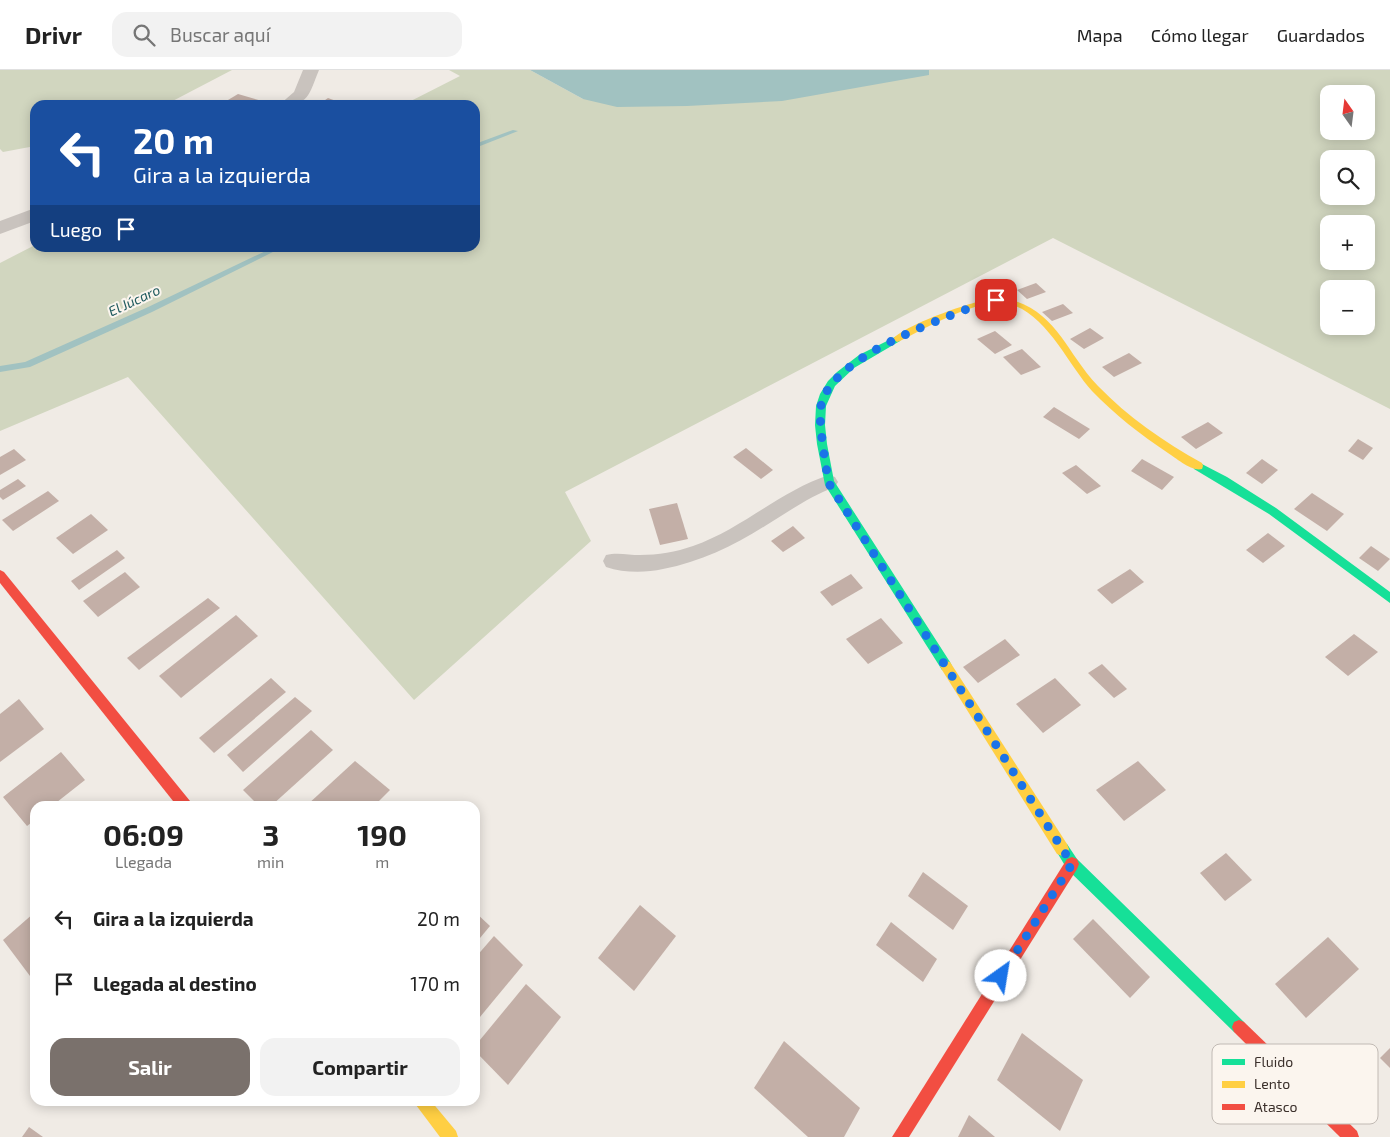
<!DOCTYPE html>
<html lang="es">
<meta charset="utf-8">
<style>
:root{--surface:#fff;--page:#f2f2f2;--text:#222;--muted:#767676;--line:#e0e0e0;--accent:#7a716c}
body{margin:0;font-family:"Exo 2",sans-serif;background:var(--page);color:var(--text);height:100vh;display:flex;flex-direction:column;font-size:19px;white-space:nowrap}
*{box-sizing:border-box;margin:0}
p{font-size:16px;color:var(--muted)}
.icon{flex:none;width:28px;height:28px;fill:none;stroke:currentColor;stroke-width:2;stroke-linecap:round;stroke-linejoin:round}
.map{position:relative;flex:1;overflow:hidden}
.drawer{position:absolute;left:30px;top:731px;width:450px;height:305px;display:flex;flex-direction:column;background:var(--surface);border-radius:15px;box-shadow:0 2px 12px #0003}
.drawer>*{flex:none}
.banner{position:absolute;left:30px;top:30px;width:450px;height:152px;border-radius:15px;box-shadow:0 2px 12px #0003;background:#1a4fa0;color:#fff;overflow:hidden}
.needle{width:32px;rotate:346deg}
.buttons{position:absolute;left:1320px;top:15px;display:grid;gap:10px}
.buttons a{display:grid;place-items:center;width:55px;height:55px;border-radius:10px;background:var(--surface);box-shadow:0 2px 12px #0003;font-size:25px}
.pin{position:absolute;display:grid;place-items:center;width:42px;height:42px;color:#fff;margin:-21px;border-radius:10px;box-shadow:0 2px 8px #0006}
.me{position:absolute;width:55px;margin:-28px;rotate:32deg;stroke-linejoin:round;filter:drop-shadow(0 0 4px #0008)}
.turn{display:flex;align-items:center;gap:18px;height:105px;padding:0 20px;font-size:22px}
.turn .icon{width:65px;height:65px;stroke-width:2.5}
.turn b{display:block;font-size:35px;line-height:42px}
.then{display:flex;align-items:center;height:48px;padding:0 20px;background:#0003;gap:10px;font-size:19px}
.eta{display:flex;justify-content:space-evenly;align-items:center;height:85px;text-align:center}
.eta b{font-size:30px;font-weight:700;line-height:35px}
.primary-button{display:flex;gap:10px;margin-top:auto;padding:10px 20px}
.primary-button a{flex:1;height:58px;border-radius:15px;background:var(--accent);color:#fff;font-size:20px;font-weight:700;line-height:58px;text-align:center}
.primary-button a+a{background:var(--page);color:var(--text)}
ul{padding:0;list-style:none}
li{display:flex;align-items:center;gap:15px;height:65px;padding:0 20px}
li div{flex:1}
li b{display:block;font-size:19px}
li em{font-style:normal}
header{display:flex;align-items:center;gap:30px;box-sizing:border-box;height:70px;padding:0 25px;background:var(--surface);border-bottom:1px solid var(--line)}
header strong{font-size:24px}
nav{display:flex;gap:28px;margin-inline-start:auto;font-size:18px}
.search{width:350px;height:45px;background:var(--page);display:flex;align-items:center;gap:12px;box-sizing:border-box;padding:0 18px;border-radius:15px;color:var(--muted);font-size:19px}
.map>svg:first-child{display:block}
</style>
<header>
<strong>Drivr</strong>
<div class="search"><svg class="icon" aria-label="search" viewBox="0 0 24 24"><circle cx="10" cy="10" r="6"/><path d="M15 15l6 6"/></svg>Buscar aquí</div>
<nav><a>Mapa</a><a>Cómo llegar</a><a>Guardados</a></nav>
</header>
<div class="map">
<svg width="1390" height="1067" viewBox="0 0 1390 1067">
<rect width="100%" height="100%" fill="#f0ebe5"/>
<g fill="#d1d6bf" fill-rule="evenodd">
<path d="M 0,0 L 232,0 L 165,35 L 35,35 L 35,76 L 3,82 L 0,79 Z"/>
<path d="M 449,0 L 530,0 L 583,29 L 929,4 L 929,0 L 1390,0 L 1390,339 L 1053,168 L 565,422 L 591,471 L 414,630 L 128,307 L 0,361 L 0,193 L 35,175 L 35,178 L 475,178 L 475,35 L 403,35 L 460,6 ZM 1329,24 L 1366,24 L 1366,61 L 1329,61 ZM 1329,89 L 1366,89 L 1366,126 L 1329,126 ZM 1329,154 L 1366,154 L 1366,191 L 1329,191 ZM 1329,219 L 1366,219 L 1366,256 L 1329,256 Z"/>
</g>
<path fill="#a1c2c1" d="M 530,0 L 929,0 L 929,5 L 782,31 L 687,36 L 617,37 L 583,29 Z"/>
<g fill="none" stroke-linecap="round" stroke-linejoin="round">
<g fill="#a1c2c1" fill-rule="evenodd">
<path d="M 513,60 L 518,61 L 475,78 L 475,74 Z"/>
<path d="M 272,178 L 281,178 L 152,242 L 30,297 L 0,302 L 0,296 L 25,292 L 146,238 Z"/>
</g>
</g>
<g fill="#c3afa7">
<path d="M 238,24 L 262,31 L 256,35 L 223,33 Z"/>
<path d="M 328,28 L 347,35 L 318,35 Z"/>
<path d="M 1036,213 L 1046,222 L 1027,229 L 1017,220 Z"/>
<path d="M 1063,234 L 1073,243 L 1052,251 L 1042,242 Z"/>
<path d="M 1090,258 L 1104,268 L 1084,279 L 1070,269 Z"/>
<path d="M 995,261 L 1012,275 L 995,284 L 977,269 Z"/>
<path d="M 1022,279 L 1041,297 L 1021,305 L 1003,287 Z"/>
<path d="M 1129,283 L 1142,293 L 1114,307 L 1102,297 Z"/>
<path d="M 1054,337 L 1090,359 L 1079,369 L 1043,347 Z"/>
<path d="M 1208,352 L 1223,363 L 1196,379 L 1181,367 Z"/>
<path d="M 1358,369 L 1373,378 L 1363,390 L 1348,381 Z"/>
<path d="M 746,378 L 773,400 L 761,409 L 733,387 Z"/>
<path d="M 14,379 L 26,390 L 0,405 L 0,387 Z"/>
<path d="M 1142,389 L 1174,407 L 1162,420 L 1131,401 Z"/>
<path d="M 1262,389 L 1278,400 L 1262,414 L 1246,403 Z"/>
<path d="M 1076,395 L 1101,416 L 1087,424 L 1062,403 Z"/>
<path d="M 18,409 L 26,416 L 3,430 L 0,427 L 0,420 Z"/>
<path d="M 48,421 L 59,431 L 13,461 L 2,450 Z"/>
<path d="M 1312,423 L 1344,444 L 1327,461 L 1294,439 Z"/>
<path d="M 677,433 L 688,469 L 660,475 L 649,439 Z"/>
<path d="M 91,444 L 108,460 L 73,484 L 56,468 Z"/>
<path d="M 793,456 L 805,468 L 783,482 L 771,471 Z"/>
<path d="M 1268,463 L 1285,476 L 1263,493 L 1246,480 Z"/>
<path d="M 1371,476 L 1390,489 L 1378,501 L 1359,488 Z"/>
<path d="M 117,480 L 125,488 L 79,520 L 71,511 Z"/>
<path d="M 1130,499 L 1144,512 L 1112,534 L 1097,520 Z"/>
<path d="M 125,502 L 140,517 L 98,547 L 83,531 Z"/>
<path d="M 851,504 L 863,518 L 832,536 L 820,522 Z"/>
<path d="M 208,528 L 220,538 L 139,600 L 127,588 Z"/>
<path d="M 236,545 L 258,566 L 181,628 L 159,606 Z"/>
<path d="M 881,548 L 903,573 L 868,594 L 846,569 Z"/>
<path d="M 1354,564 L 1378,582 L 1348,606 L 1325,587 Z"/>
<path d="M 1005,569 L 1020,585 L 978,613 L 963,597 Z"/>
<path d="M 1102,594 L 1127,619 L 1114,628 L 1088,603 Z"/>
<path d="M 271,608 L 286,622 L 214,683 L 199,668 Z"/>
<path d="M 1055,608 L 1081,635 L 1043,663 L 1016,634 Z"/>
<path d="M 295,627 L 312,641 L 243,702 L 227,685 Z"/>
<path d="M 19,629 L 44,659 L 0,692 L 0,644 Z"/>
<path d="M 311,660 L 333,680 L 271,736 L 259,736 L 243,720 Z"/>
<path d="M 61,682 L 85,710 L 52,736 L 35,736 L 35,750 L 27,756 L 3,727 Z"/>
<path d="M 355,691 L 390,720 L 374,736 L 306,736 Z"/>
<path d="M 1138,691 L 1166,720 L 1124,751 L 1096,720 Z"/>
<path d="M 1226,783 L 1252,810 L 1225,831 L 1200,803 Z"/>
<path d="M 923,802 L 968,836 L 953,860 L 908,826 Z"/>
<path d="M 640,835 L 676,866 L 634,921 L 598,888 Z"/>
<path d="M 475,842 L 490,856 L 475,874 Z"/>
<path d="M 34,843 L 35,902 L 30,906 L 3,870 Z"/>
<path d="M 1093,849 L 1150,907 L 1130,928 L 1073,869 Z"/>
<path d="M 891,852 L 937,889 L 923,912 L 876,875 Z"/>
<path d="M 494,866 L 523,895 L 475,953 L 475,888 Z"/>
<path d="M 1328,867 L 1359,899 L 1306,948 L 1275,914 Z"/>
<path d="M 526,914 L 561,947 L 508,1015 L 475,981 L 475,976 Z"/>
<path d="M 1022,963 L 1083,1010 L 1060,1061 L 997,1010 Z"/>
<path d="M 784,971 L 860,1038 L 844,1067 L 808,1067 L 754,1018 Z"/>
<path d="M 1390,978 L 1390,998 L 1380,988 Z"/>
<path d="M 969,1045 L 995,1067 L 958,1067 Z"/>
<path d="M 29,1057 L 43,1067 L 22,1067 Z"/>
</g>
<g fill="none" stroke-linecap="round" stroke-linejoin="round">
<path fill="#c9c3be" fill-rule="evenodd" d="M 829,405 L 835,407 L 838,412 L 835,417 C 810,426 788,442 765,456 C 733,476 701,492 663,499 C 645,503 624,503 606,497 L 603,491 L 606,485 C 617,482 629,485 640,485 C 658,485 676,482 693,476 C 742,459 780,421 829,405 Z"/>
<g fill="#c9c3be" fill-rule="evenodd">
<path d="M 303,0 L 319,0 C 308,26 310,35 279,35 L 294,22 Z"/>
<path d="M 35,138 L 35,151 L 0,164 L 0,151 Z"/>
</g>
<g fill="#16e098" fill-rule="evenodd">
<path d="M 897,266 L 901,269 L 900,271 L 854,298 L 835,316 L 826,336 L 825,355 L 827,374 L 834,411 L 950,592 L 952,596 L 950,600 L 946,601 L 942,600 L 825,415 L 817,374 L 815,355 L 816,336 L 820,324 L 828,311 L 837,302 L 859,285 Z"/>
<path d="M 1198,392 L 1227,407 L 1276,438 L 1390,522 L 1390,533 L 1269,444 L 1194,399 L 1193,396 L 1194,393 Z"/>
<path d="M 1062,772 L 1067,774 L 1077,789 L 1244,952 L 1246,957 L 1244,962 L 1239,964 L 1234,962 L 1067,799 L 1055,779 L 1057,774 Z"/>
</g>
<g fill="#ffcf43" fill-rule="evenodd">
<path d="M 1000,227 C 1057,238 1063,279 1098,316 C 1128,347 1164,372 1202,393 L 1203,396 L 1202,399 C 1192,402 1176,388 1168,383 C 1141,365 1114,344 1092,321 C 1067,294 1042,233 999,233 C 970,233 925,258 900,271 L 897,272 L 893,269 C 906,254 978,229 1000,227 Z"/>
<path d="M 946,591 L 950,592 L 1067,774 L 1069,779 L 1067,784 L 1062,786 L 1057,784 L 942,600 L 940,596 L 942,592 Z"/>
<path d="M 413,1031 L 431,1031 L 456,1061 L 458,1067 L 440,1067 Z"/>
</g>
<g fill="#f24e42" fill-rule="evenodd">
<path d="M 0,500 L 4,502 L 190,731 L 191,736 L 177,736 L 0,513 Z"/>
<path d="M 1072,787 L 1077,789 L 1079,794 L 1077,799 L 909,1067 L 892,1067 L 1067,789 Z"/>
<path d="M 1239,950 L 1244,952 L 1357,1061 L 1359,1067 L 1340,1067 L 1234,962 L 1232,957 L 1234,952 Z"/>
</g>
</g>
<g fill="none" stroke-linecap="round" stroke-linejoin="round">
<path stroke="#1a73e8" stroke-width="9" stroke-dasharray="0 16.2" d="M 996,230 L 988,231 C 945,248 830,286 821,336 C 818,356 826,391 828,412 L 1072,794 L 1001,906"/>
</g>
<g text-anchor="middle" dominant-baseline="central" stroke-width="4" stroke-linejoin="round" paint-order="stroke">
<g font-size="14" font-style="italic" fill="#1f5a5e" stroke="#fbf5ee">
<text transform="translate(134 230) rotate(-25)">El Júcaro</text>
</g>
</g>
<rect x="1212" y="974" width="166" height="80" rx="8" fill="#fbf5ee" stroke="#c1bab4" stroke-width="1"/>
<rect x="1222" y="989" width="23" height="6" fill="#16e098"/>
<rect x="1222" y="1011" width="23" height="7" fill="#ffcf43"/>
<rect x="1222" y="1034" width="23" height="6" fill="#f24e42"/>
<g font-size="14" fill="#3b302b">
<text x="1254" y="997">Fluido</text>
<text x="1254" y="1019">Lento</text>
<text x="1254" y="1042">Atasco</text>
</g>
</svg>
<div class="buttons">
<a><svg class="needle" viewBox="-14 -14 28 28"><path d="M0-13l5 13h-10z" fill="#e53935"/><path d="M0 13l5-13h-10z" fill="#767676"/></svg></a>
<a><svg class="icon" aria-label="search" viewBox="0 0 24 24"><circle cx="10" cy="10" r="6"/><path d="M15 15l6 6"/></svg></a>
<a>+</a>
<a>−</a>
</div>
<div class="pin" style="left:996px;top:230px;background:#d93025"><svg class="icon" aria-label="arrive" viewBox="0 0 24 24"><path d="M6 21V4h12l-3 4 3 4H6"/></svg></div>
<svg class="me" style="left:1001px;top:906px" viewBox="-20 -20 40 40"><circle r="19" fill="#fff"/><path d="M0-13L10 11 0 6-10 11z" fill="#1a73e8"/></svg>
<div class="banner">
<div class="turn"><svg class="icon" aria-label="left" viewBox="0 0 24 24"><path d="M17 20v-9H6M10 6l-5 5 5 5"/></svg><div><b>20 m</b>Gira a la izquierda</div></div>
<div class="then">Luego<svg class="icon" aria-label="arrive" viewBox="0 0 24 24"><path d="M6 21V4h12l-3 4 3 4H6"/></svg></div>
</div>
<section class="drawer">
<div class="eta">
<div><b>06:09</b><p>Llegada</p></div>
<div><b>3</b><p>min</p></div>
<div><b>190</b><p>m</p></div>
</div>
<ul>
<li><svg class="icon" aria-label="left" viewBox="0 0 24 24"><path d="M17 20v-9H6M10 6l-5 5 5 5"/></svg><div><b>Gira a la izquierda</b></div><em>20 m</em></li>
<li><svg class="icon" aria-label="arrive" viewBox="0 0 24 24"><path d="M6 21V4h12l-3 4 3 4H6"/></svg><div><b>Llegada al destino</b></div><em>170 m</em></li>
</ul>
<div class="primary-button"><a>Salir</a><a>Compartir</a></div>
</section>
</div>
